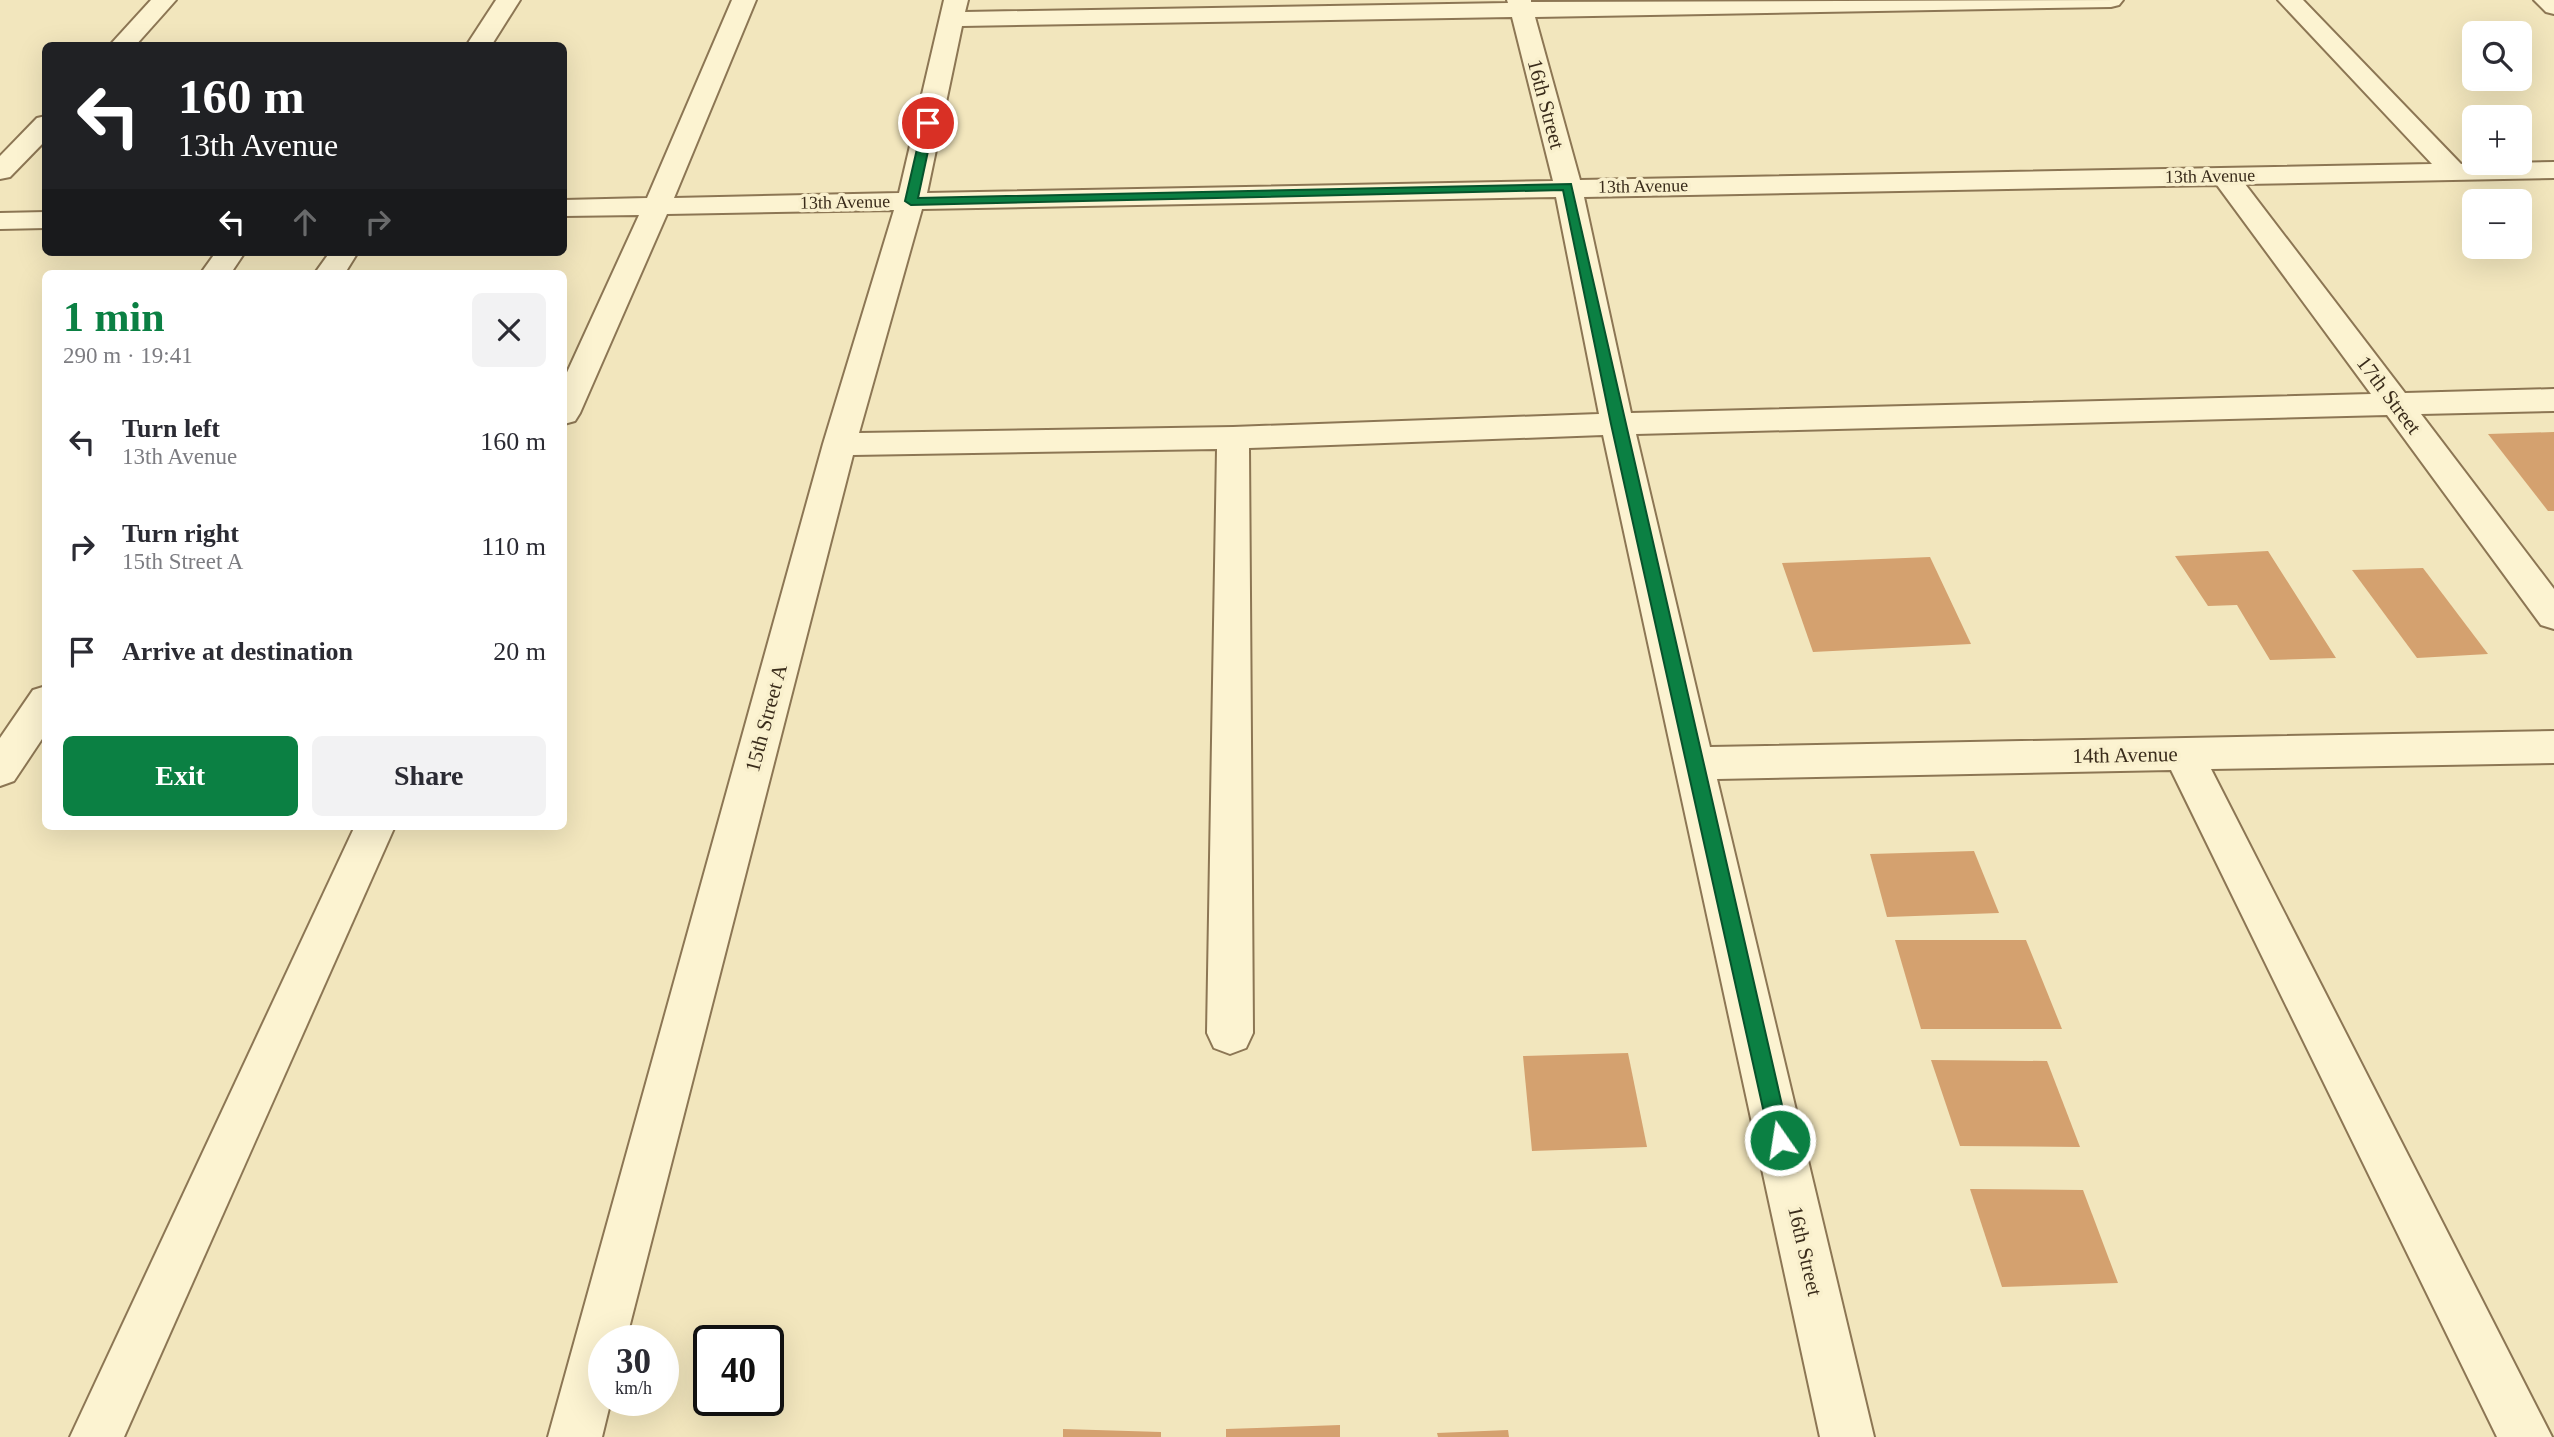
<!DOCTYPE html>
<meta charset="utf-8">
<style>
:root{--surface:#fff;--page:#f2f2f3;--text:#2b2b33;--muted:#7c7c81;--accent:#0b8043}
body{margin:0;font-family:"Times New Roman",serif;background:var(--page);color:var(--text);height:100vh;display:flex;flex-direction:column;font-size:26px;white-space:nowrap}
*{box-sizing:border-box;margin:0}
p{font-size:23px;color:var(--muted)}
.icon{flex:none;width:38px;height:38px;fill:none;stroke:currentColor;stroke-width:2;stroke-linecap:round;stroke-linejoin:round}
.map{position:relative;flex:1;overflow:hidden}
.details{position:absolute;left:42px;top:270px;width:525px;height:560px;display:flex;flex-direction:column;background:var(--surface);border-radius:10px;box-shadow:0 7px 28px #0002}
.details>*{flex:none}
.hud{position:absolute;left:42px;top:42px;width:525px;height:214px;border-radius:10px;box-shadow:0 7px 28px #0002;background:#202124;color:#fff;overflow:hidden}
.buttons{position:absolute;left:2462px;top:21px;display:grid;gap:14px}
.buttons a{display:grid;place-items:center;width:70px;height:70px;border-radius:10px;background:var(--surface);box-shadow:0 7px 28px #0002;font-size:35px}
.speed{position:absolute;left:588px;top:1325px;display:flex;gap:14px;font-size:35px;font-weight:700;text-align:center}
.speed>*{display:grid;place-content:center;width:91px;height:91px;border-radius:50%;background:var(--surface);box-shadow:0 7px 28px #0002;line-height:1}
.speed small{font-size:18px;font-weight:400}
.speed .limit{border:4px solid #111;border-radius:10px;background:#fff;color:#111}
.pin{position:absolute;display:grid;place-items:center;width:60px;height:60px;color:#fff;margin:-30px;border:4px solid #fff;border-radius:50%;box-shadow:0 2px 7px #0007}
.me{position:absolute;width:77px;margin:-38px;rotate:347deg;stroke-linejoin:round;filter:drop-shadow(0 0 5px #0008)}
.turn{display:flex;align-items:center;gap:24px;height:147px;padding:0 21px;font-size:32px}
.turn .icon{width:91px;height:91px;stroke-width:2.5}
.turn b{display:block;font-size:49px;line-height:60px}
.lanes{display:flex;align-items:center;height:66px;padding:0 21px;background:#0003;justify-content:center;gap:35px;direction:ltr}
.lanes .off{opacity:.35}
.round{display:grid;place-items:center;flex:none;width:74px;height:74px;border-radius:10px;background:var(--page)}
.summary{display:flex;align-items:center;justify-content:space-between;height:119px;padding:0 21px}
h1{font-size:42px;font-weight:800;line-height:52px;color:var(--accent)}
.button{display:flex;gap:14px;margin-top:auto;padding:14px 21px}
.button a{flex:1;height:80px;border-radius:10px;background:var(--accent);color:#fff;font-size:28px;font-weight:800;line-height:80px;text-align:center}
.button a+a{background:var(--page);color:var(--text)}
ul{padding:0;list-style:none}
li{display:flex;align-items:center;gap:21px;height:105px;padding:0 21px}
li div{flex:1}
li b{display:block;font-size:26px}
li em{font-style:normal}
.map>svg:first-child{display:block}
</style>
<div class="map">
<svg width="2554" height="1437" viewBox="0 0 2554 1437">
<rect width="100%" height="100%" fill="#f2e6bd"/>
<g fill="#d4a16f">
<path d="M 2554,432 L 2554,511 L 2548,511 L 2488,434 Z"/>
<path d="M 2268,551 L 2336,658 L 2270,660 L 2237,605 L 2208,606 L 2175,556 Z"/>
<path d="M 1930,557 L 1971,644 L 1813,652 L 1782,563 Z"/>
<path d="M 2423,568 L 2488,654 L 2417,658 L 2352,570 Z"/>
<path d="M 1974,851 L 1999,913 L 1887,917 L 1870,854 Z"/>
<path d="M 1895,940 L 2026,940 L 2062,1029 L 1921,1029 Z"/>
<path d="M 1628,1053 L 1647,1147 L 1532,1151 L 1523,1056 Z"/>
<path d="M 1931,1060 L 2047,1061 L 2080,1147 L 1960,1146 Z"/>
<path d="M 1970,1189 L 2083,1190 L 2118,1283 L 2002,1287 Z"/>
<path d="M 1340,1425 L 1340,1437 L 1226,1437 L 1226,1429 Z"/>
<path d="M 1063,1429 L 1161,1432 L 1161,1437 L 1063,1437 Z"/>
<path d="M 1508,1430 L 1509,1437 L 1438,1437 L 1437,1433 Z"/>
</g>
<g fill="none" stroke-linecap="round" stroke-linejoin="round">
<defs>
<g id="minor">
<path d="M 151,0 L 176,0 L 135,46 L 109,46 Z"/>
<path d="M 496,0 L 520,0 L 491,46 L 466,46 Z"/>
<path d="M 732,0 L 756,0 L 674,198 L 899,193 L 944,0 L 968,0 L 965,12 L 1508,3 L 1507,0 L 1531,0 L 1531,2 L 2123,0 L 2119,5 L 2111,7 L 1535,17 L 1580,180 L 2432,164 L 2278,0 L 2303,0 L 2461,164 L 2554,162 L 2554,178 L 2245,184 L 2405,393 L 2554,389 L 2554,411 L 2421,414 L 2554,589 L 2554,629 L 2541,625 L 2387,415 L 1636,434 L 1710,747 L 2554,731 L 2554,763 L 2211,769 L 2552,1437 L 2497,1437 L 2171,770 L 1717,779 L 1874,1437 L 1820,1437 L 1603,435 L 1249,448 L 1253,1033 L 1246,1048 L 1230,1054 L 1214,1048 L 1207,1033 L 1217,449 L 853,455 L 626,1340 L 604,1340 L 604,1400 L 611,1400 L 602,1437 L 548,1437 L 823,444 L 894,210 L 667,214 L 580,413 L 575,421 L 564,424 L 564,379 L 639,215 L 564,216 L 564,200 L 647,198 ZM 1512,17 L 1553,181 L 927,193 L 962,26 ZM 2217,185 L 2371,394 L 1631,413 L 1584,197 ZM 1556,197 L 1599,414 L 1233,427 L 859,433 L 922,209 Z"/>
<path d="M 2534,0 L 2554,0 L 2554,14 L 2546,12 Z"/>
<path d="M 46,116 L 46,140 L 10,177 L 0,179 L 0,156 L 37,118 Z"/>
<path d="M 46,212 L 46,228 L 0,229 L 0,213 Z"/>
<path d="M 216,252 L 245,252 L 231,273 L 201,273 Z"/>
<path d="M 330,252 L 358,252 L 345,273 L 315,273 Z"/>
<path d="M 46,686 L 46,733 L 14,781 L 0,786 L 0,738 L 33,690 Z"/>
<path d="M 355,826 L 395,826 L 124,1437 L 70,1437 Z"/>
</g>
</defs>
<use href="#minor" stroke="#8c7654" stroke-width="4"/>
<use href="#minor" fill="#fcf3d1" fill-rule="evenodd"/>
</g>
<path fill="#0b8043" stroke="#07532c" stroke-width="2" d="M 928,120 L 934,123 L 918,198 L 1571,184 L 1790,1140 L 1787,1147 L 1780,1150 L 1773,1147 L 1770,1140 L 1611,424 L 1563,190 L 911,205 L 905,201 L 923,123 Z"/>
<g text-anchor="middle" dominant-baseline="central" stroke-width="7" stroke-linejoin="round" paint-order="stroke">
<g font-size="18" fill="#3a2c1b" stroke="#f9f0cd">
<text transform="translate(2210 176) rotate(-1)">13th Avenue</text>
<text transform="translate(1643 186) rotate(-1)">13th Avenue</text>
<text transform="translate(845 202) rotate(-1)">13th Avenue</text>
</g>
<g font-size="21" fill="#3a2c1b" stroke="#f9f0cd">
<text transform="translate(1546 104) rotate(75)">16th Street</text>
<text transform="translate(2389 395) rotate(53)">17th Street</text>
<text transform="translate(766 718) rotate(-75)">15th Street A</text>
<text transform="translate(2125 755) rotate(-1)">14th Avenue</text>
<text transform="translate(1805 1251) rotate(77)">16th Street</text>
</g>
</g>
</svg>
<div class="buttons">
<a><svg class="icon" aria-label="search" viewBox="0 0 24 24"><circle cx="10" cy="10" r="6"/><path d="M15 15l6 6"/></svg></a>
<a>+</a>
<a>−</a>
</div>
<div class="speed"><div>30<small>km/h</small></div><div class="limit">40</div></div>
<div class="pin" style="left:928px;top:123px;background:#d93025"><svg class="icon" aria-label="arrive" viewBox="0 0 24 24"><path d="M6 21V4h12l-3 4 3 4H6"/></svg></div>
<svg class="me" style="left:1780px;top:1140px" viewBox="-20 -20 40 40"><circle r="17" fill="#0b8043" stroke="#fff" stroke-width="3"/><path d="M0-11L8 9 0 5-8 9z" fill="#fff"/></svg>
<div class="hud">
<div class="turn"><svg class="icon" aria-label="left" viewBox="0 0 24 24"><path d="M17 20v-9H6M10 6l-5 5 5 5"/></svg><div><b>160 m</b>13th Avenue</div></div>
<div class="lanes"><svg class="icon" aria-label="left" viewBox="0 0 24 24"><path d="M17 20v-9H6M10 6l-5 5 5 5"/></svg><svg class="icon off" aria-label="ahead" viewBox="0 0 24 24"><path d="M12 20V5M6 11l6-6 6 6"/></svg><svg class="icon off" aria-label="right" viewBox="0 0 24 24"><path d="M7 20v-9h11M14 6l5 5-5 5"/></svg></div>
</div>
<section class="details">
<div class="summary"><div><h1>1 min</h1><p>290 m · 19:41</p></div><a class="round"><svg class="icon" aria-label="close" viewBox="0 0 24 24"><path d="M6 6l12 12M18 6L6 18"/></svg></a></div>
<ul>
<li><svg class="icon" aria-label="left" viewBox="0 0 24 24"><path d="M17 20v-9H6M10 6l-5 5 5 5"/></svg><div><b>Turn left</b><p>13th Avenue</p></div><em>160 m</em></li>
<li><svg class="icon" aria-label="right" viewBox="0 0 24 24"><path d="M7 20v-9h11M14 6l5 5-5 5"/></svg><div><b>Turn right</b><p>15th Street A</p></div><em>110 m</em></li>
<li><svg class="icon" aria-label="arrive" viewBox="0 0 24 24"><path d="M6 21V4h12l-3 4 3 4H6"/></svg><div><b>Arrive at destination</b></div><em>20 m</em></li>
</ul>
<div class="button"><a>Exit</a><a>Share</a></div>
</section>
</div>
